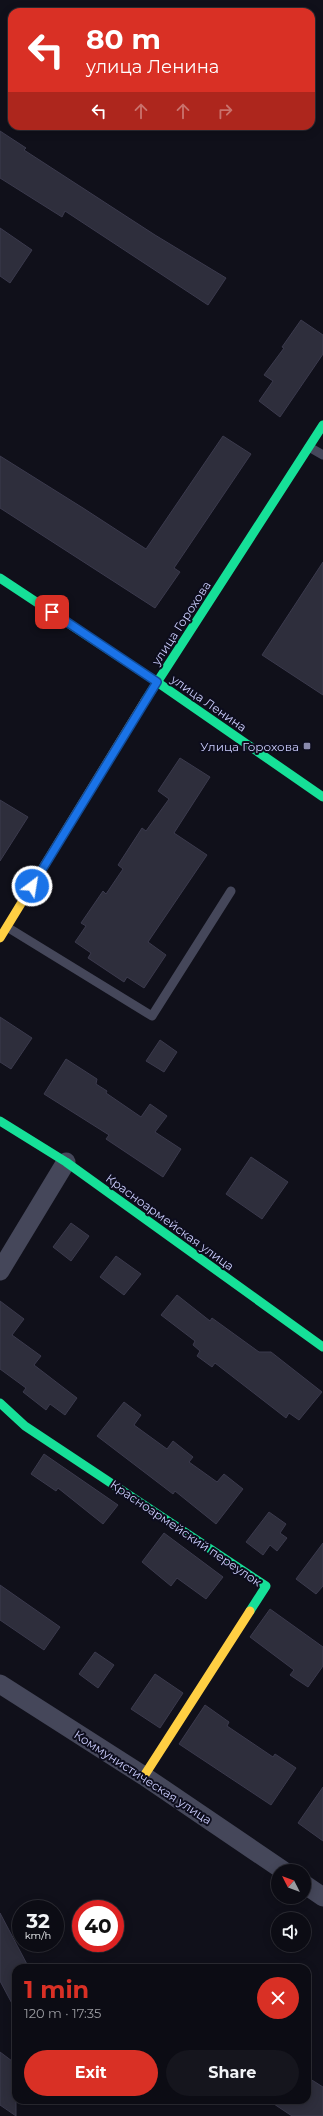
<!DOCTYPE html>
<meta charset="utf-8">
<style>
:root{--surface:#0c0c14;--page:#15151d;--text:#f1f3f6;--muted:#9a9ba0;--line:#2c2c34;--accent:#d93025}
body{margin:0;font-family:Montserrat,sans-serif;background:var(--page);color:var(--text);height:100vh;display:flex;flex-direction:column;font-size:15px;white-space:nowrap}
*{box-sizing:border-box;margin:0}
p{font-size:13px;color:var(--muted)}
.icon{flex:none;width:22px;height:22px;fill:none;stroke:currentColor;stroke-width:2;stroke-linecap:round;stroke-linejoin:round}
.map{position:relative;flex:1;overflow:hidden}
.drawer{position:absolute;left:12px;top:1964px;width:299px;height:140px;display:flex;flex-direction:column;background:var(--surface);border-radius:12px;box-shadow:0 2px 10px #0003,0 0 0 1px var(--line)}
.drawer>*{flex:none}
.banner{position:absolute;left:8px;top:8px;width:307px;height:122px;border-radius:12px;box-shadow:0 2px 10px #0003,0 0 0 1px var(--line);background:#d93025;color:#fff;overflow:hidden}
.needle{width:26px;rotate:312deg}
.buttons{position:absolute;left:271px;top:1864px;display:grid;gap:8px}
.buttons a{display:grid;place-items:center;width:40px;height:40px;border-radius:50%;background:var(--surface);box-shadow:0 2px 10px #0003,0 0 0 1px var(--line);font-size:20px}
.speed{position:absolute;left:12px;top:1900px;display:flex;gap:8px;font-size:20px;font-weight:700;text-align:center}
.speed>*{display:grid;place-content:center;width:52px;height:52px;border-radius:50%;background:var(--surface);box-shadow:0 2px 10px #0003,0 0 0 1px var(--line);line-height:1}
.speed small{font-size:10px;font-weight:400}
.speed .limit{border:6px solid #d22;background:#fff;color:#111}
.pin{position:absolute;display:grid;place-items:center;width:34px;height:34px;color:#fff;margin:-17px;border-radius:8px;box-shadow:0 2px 6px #0006}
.me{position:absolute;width:44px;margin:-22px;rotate:31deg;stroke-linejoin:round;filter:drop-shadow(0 0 3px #0008)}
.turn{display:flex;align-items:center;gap:14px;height:84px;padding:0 12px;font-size:18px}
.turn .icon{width:52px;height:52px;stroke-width:2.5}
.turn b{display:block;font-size:28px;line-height:34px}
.lanes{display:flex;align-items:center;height:38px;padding:0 12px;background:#0003;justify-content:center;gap:20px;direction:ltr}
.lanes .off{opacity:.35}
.round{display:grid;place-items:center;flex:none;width:42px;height:42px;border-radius:21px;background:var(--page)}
.summary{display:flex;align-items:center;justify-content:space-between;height:68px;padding:0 12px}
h1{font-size:24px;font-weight:700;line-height:30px;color:var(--accent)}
.button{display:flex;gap:8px;margin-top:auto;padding:8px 12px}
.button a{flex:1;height:46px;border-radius:24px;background:var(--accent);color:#fff;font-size:16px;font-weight:700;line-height:46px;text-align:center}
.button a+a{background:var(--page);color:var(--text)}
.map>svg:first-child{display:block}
</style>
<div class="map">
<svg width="323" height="2116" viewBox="0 0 323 2116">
<rect width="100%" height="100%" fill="#10101a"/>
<g fill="#2e2e3c" stroke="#3b3a4d">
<path d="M 0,131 L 26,148 L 24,150 L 155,235 L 226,278 L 208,305 L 65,211 L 62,217 L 0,178 Z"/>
<path d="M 0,228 L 32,250 L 10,283 L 0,276 Z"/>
<path d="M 301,320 L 323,335 L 323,354 L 280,417 L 259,401 L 273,381 L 264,375 L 284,348 L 282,347 Z"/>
<path d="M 223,436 L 251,454 L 174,568 L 180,572 L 155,608 L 0,508 L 0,456 L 83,508 L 146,549 Z"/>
<path d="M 323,562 L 323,695 L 262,655 Z"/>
<path d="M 180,758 L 210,777 L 174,833 L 207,855 L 148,942 L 166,955 L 144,988 L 127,977 L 124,982 L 88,958 L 91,953 L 75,942 L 86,926 L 81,923 L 103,891 L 106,894 L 123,869 L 118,865 L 142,828 L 146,831 L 169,799 L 158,791 Z"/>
<path d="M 0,800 L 28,817 L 0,861 Z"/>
<path d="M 0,1017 L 32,1038 L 11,1069 L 0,1062 Z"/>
<path d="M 160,1040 L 177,1052 L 164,1072 L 146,1061 Z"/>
<path d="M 66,1059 L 97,1079 L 96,1084 L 107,1091 L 106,1093 L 141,1117 L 150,1104 L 167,1116 L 155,1132 L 181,1149 L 163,1177 L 106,1139 L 109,1135 L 44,1094 Z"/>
<path d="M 251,1157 L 288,1182 L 262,1219 L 226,1194 Z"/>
<path d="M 71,1223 L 89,1236 L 71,1261 L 53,1247 Z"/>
<path d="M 116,1256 L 141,1274 L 124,1295 L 100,1277 Z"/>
<path d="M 177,1295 L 210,1321 L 212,1318 L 259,1352 L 271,1352 L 322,1392 L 299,1420 L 289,1413 L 286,1418 L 215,1363 L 212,1367 L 197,1356 L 200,1351 L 193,1345 L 195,1341 L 161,1315 Z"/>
<path d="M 0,1301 L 24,1319 L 12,1335 L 41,1356 L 34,1365 L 77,1398 L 65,1415 L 50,1404 L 46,1410 L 23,1392 L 26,1388 L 0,1369 Z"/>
<path d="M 124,1402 L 141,1415 L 134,1425 L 167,1449 L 173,1441 L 193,1457 L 189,1462 L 217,1482 L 224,1474 L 243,1489 L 216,1524 L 175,1491 L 173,1494 L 97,1436 Z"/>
<path d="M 44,1454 L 118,1505 L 103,1524 L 58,1488 L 56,1491 L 31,1474 Z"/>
<path d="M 269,1512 L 286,1524 L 280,1533 L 287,1538 L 277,1551 L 270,1545 L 263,1555 L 246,1542 Z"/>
<path d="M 164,1533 L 223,1577 L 206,1599 L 177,1578 L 171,1586 L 142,1562 Z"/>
<path d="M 323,1543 L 323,1586 L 316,1594 L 296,1579 Z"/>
<path d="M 0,1585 L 60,1627 L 44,1650 L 0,1620 Z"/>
<path d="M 270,1609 L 323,1647 L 323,1666 L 308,1687 L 290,1675 L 294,1670 L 250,1637 Z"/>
<path d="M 95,1652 L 114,1665 L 98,1688 L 79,1674 Z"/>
<path d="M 155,1674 L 183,1693 L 160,1728 L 131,1709 Z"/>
<path d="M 205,1705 L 229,1722 L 227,1726 L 273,1757 L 275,1754 L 296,1768 L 271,1805 L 179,1744 Z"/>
<path d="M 323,1787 L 323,1841 L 298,1823 Z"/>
<path d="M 0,1913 L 29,1968 L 16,1968 L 16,2011 L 0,1981 Z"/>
<path d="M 0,2052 L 16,2064 L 16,2116 L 0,2105 Z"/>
<path d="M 307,2077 L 323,2087 L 323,2116 L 292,2116 L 268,2100 L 307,2100 Z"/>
</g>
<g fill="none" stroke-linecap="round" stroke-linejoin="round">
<g stroke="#45475a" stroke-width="9">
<path d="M 309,447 L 323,455"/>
<path d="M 7,927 L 152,1016 L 231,891"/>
</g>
<g stroke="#45475a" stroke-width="19">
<path d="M 0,1271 L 66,1162"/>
<path d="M 0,1684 L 144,1776 L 284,1871"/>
<path d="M 304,1884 L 323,1897"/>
</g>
<g stroke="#16e098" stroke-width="9">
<path d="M 0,578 L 157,682 L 323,797"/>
<path d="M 145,701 L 323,425"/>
<path d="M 0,1121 L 66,1162 L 323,1347"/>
<path d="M 0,1403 L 25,1426 L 266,1586 L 250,1611"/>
</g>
<g stroke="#ffcf43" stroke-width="9">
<path d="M 0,938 L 145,701"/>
<path d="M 144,1776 L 250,1611"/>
</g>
</g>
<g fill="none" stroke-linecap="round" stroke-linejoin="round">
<defs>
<path id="route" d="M 32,886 L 157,682 L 52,612"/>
</defs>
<use href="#route" stroke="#114b97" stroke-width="10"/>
<use href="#route" stroke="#1a73e8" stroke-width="7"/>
</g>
<rect fill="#8a8bad" stroke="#0d0d1d" stroke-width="1.5" x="303" y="742" width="8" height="8" rx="2"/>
<g text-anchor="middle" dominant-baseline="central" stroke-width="4" stroke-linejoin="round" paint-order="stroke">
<g font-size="12" fill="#cbcdfc" stroke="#0d0d1d">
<text transform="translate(181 623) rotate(-57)">улица Горохова</text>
<text transform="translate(209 703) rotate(35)">улица Ленина</text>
<text transform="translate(170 1222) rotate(36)">Красноармейская улица</text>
<text transform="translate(186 1533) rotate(34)">Красноармейский переулок</text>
<text transform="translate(143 1777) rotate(33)">Коммунистическая улица</text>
</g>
<g font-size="12" fill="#cbcdfc" stroke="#0d0d1d" text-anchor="end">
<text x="299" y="746">Улица Горохова</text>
</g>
</g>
</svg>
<div class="buttons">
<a><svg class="needle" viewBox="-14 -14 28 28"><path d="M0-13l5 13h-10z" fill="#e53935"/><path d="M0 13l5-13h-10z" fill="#9a9ba0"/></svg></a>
<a><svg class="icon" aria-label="sound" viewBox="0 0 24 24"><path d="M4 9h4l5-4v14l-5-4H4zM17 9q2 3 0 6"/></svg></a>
</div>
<div class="speed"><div>32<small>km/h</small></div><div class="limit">40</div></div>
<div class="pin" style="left:52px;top:612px;background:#d93025"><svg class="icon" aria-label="arrive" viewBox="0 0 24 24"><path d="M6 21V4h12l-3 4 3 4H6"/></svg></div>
<svg class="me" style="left:32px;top:886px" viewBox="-20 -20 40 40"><circle r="17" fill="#1a73e8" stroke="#fff" stroke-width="3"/><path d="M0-11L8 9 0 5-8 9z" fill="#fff"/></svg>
<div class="banner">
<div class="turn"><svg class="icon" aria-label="left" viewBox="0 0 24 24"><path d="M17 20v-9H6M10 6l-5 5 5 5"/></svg><div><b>80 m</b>улица Ленина</div></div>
<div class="lanes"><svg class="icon" aria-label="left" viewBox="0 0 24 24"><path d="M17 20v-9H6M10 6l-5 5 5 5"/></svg><svg class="icon off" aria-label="ahead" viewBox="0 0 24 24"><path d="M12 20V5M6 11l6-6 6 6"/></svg><svg class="icon off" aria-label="ahead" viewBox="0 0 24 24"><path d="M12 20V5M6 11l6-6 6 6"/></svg><svg class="icon off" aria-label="right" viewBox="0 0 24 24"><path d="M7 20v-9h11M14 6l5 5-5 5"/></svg></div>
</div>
<section class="drawer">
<div class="summary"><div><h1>1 min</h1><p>120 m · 17:35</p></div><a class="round" style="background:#d93025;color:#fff"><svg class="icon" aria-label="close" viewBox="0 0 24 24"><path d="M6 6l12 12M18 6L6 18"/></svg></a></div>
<div class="button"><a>Exit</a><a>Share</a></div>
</section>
</div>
